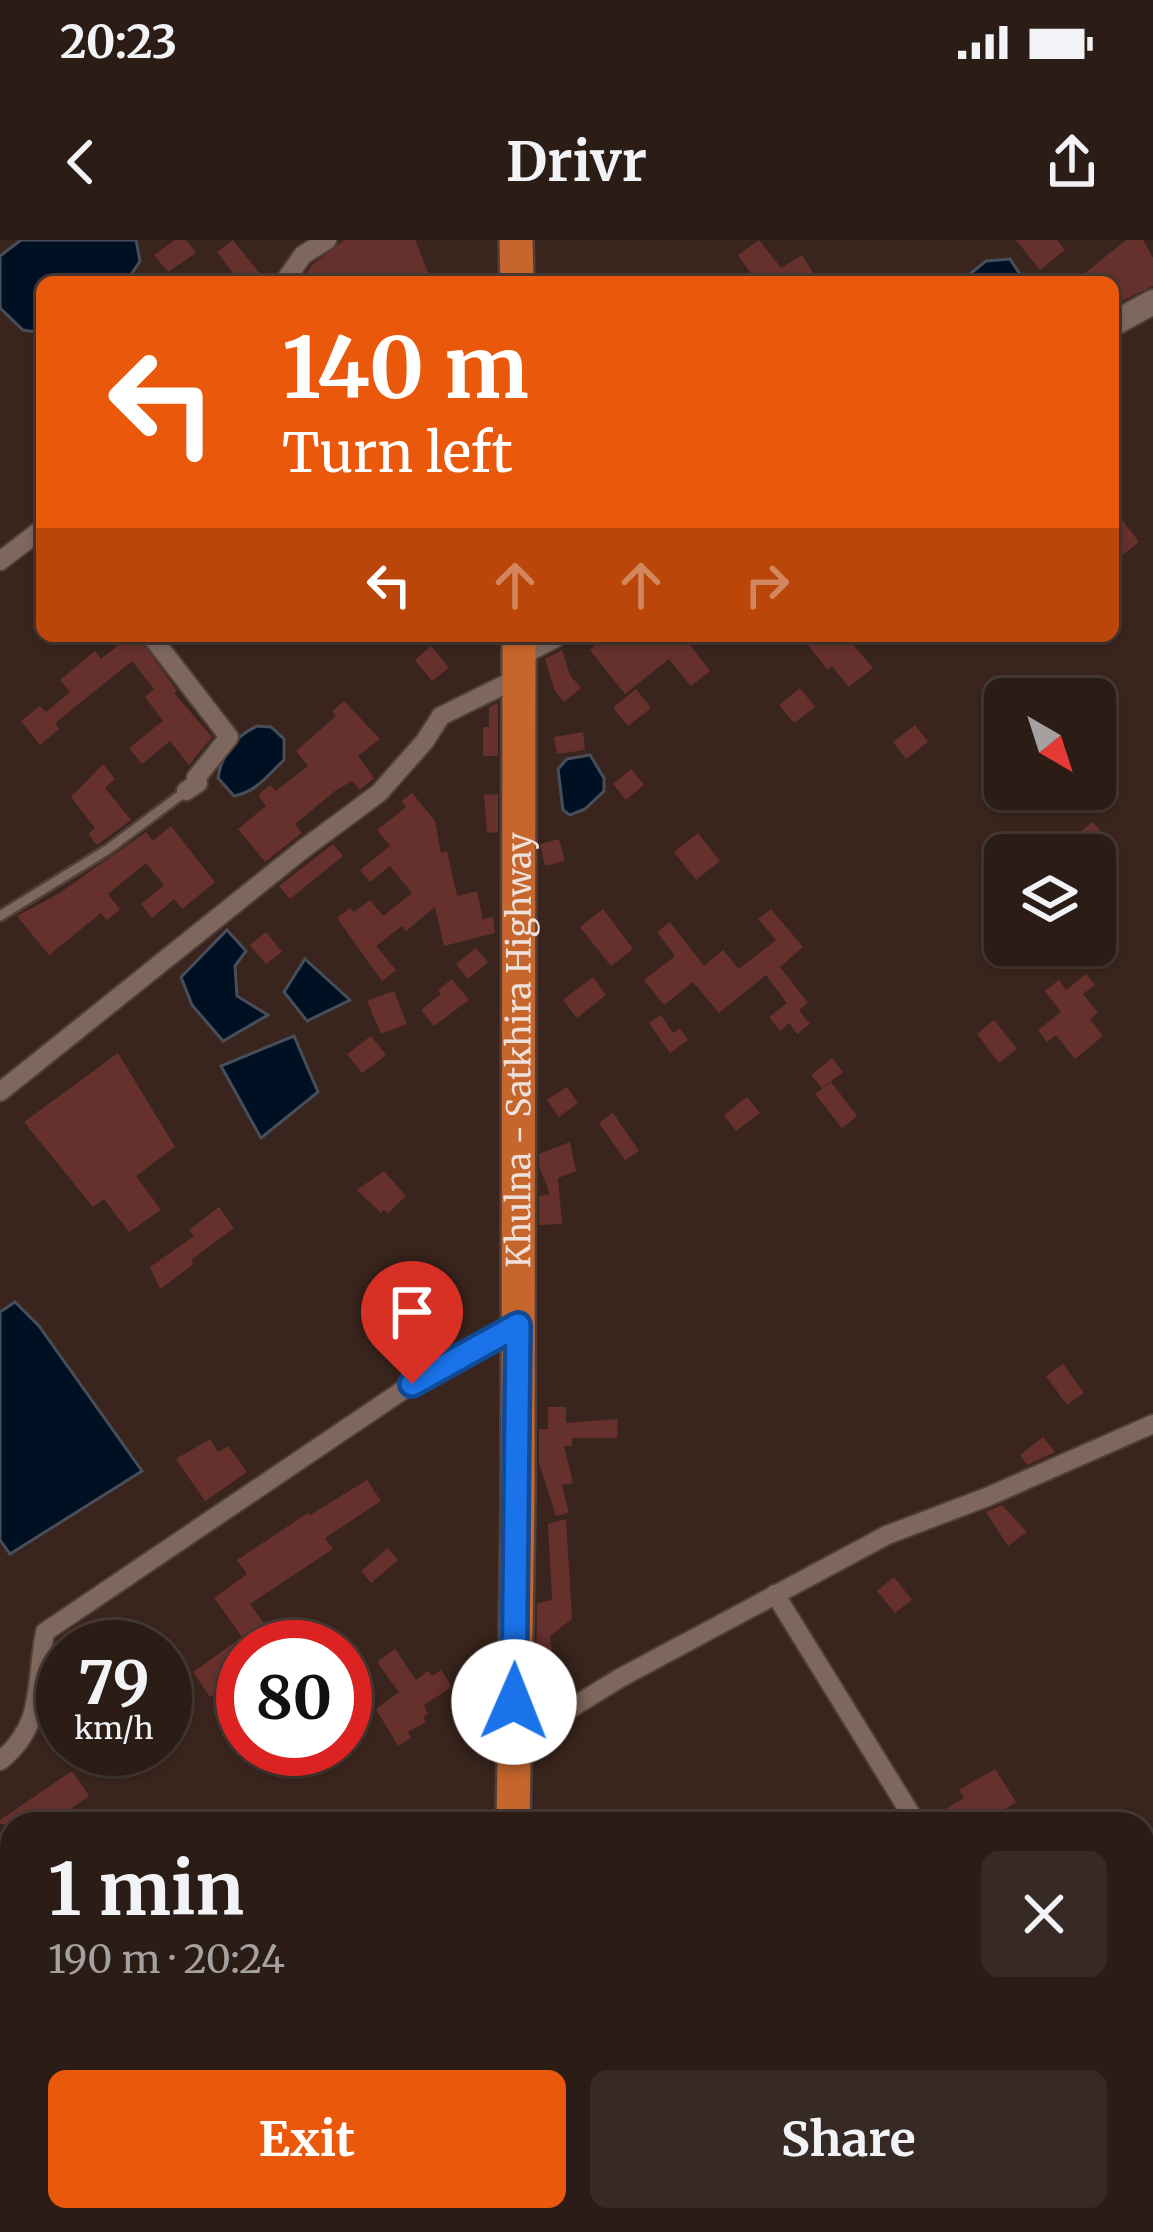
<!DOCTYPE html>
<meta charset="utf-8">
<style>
:root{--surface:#2b1c16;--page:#372923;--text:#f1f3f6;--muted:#a6a1a1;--line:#473a35;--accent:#ea580c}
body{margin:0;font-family:Merriweather,serif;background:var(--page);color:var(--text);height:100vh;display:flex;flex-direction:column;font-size:45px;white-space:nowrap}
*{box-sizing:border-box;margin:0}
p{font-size:39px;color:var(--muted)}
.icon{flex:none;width:66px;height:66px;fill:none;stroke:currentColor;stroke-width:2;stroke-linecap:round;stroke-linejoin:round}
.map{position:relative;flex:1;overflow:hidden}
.drawer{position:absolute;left:0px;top:1572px;width:1155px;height:420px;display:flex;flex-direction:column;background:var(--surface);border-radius:36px 36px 0 0;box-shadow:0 3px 9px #0004,0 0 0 3px var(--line)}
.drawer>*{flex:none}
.guide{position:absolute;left:36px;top:36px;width:1083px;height:366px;border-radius:18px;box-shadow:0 3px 9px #0004,0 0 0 3px var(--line);background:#ea580c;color:#fff;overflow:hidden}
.needle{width:78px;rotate:141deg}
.tools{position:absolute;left:984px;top:438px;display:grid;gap:24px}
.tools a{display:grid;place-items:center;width:132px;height:132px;border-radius:18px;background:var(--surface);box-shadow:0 3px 9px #0004,0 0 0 3px var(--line);font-size:60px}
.speed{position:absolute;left:36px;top:1380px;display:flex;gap:24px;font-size:60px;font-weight:700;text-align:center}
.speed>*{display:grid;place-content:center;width:156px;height:156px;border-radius:50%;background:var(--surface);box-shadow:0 3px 9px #0004,0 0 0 3px var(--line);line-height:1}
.speed small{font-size:30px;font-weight:400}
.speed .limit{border:18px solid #d22;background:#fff;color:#111}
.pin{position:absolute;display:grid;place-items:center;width:102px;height:102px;color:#fff;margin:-123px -51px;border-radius:50% 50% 50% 0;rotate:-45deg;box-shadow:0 0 12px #0007}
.pin .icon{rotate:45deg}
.me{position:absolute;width:132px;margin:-66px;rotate:1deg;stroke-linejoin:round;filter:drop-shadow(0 0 9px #0008)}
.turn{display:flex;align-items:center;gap:42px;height:252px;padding:0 48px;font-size:54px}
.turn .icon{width:156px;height:156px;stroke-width:2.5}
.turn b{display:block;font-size:84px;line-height:102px}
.lanes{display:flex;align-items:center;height:114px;padding:0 48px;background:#0003;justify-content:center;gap:60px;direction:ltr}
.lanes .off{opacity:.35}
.round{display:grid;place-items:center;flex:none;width:126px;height:126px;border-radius:18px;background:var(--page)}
.headline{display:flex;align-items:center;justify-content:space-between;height:204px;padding:0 48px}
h1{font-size:72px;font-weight:700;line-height:90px}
.action{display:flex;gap:24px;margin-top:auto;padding:24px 48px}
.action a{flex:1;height:138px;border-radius:18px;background:var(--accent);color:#fff;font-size:48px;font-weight:700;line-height:138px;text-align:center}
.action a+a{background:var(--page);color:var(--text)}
.status{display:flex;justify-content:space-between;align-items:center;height:84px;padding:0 60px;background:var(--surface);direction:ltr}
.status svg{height:33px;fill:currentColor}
header{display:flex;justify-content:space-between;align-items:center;height:156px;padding:0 48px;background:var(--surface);font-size:54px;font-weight:700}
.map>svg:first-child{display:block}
</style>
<div class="status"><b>20:23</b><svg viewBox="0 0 49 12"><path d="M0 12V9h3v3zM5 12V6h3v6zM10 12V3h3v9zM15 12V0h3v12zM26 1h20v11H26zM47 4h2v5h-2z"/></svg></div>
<header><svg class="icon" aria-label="back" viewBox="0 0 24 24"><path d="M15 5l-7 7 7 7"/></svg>Drivr<svg class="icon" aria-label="share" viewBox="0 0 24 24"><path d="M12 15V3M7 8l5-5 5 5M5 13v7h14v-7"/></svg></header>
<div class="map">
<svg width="1153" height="1992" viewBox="0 0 1153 1992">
<rect width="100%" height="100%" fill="#39251d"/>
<g fill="#001023" stroke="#474e5a" stroke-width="3">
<path d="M 21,0 L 136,0 L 140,21 L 126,42 L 42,42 L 42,93 L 23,90 L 0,68 L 0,16 Z"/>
<path d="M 1010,19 L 1025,42 L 960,42 L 986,21 Z"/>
<path d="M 257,486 L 271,487 L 284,499 L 284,520 C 268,535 256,552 234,556 L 218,538 C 222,513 234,497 257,486 Z"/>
<path d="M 590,515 L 604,538 L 604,551 L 585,569 L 570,575 L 563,570 L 558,529 L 567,519 Z"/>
<path d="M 227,690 L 246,711 L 235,726 L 237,756 L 268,775 L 223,801 L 192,765 L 181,737 Z"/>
<path d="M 305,719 L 350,760 L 307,781 L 284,752 Z"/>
<path d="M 294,796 L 318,852 L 261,898 L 221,826 Z"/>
<path d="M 15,1062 L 39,1086 L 142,1231 L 10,1314 L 0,1300 L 0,1072 Z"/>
</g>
<g fill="#66302d">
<path d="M 175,0 L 186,0 L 196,13 L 168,32 L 154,15 Z"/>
<path d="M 233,0 L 244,14 L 267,42 L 240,42 L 233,33 L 217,12 Z"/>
<path d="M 344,0 L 415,0 L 432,42 L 301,42 L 312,25 Z"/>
<path d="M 759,0 L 781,28 L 802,15 L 819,42 L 757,42 L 738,15 Z"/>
<path d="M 1016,0 L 1057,0 L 1065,10 L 1040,30 Z"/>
<path d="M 1126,0 L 1143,0 L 1153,18 L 1153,46 L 1113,65 L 1113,42 L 1074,42 Z"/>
<path d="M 1113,268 L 1139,302 L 1121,316 L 1113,306 Z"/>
<path d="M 130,396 L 138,396 L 177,451 L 174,453 L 212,497 L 189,525 L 170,501 L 142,524 L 129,508 L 163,481 L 145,457 L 154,449 L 132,421 L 55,483 L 59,489 L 40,505 L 21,481 L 40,466 L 46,472 L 70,452 L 60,440 L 95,411 L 101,419 Z"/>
<path d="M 607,396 L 683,396 L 710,431 L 691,446 L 669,419 L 625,454 L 590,410 Z"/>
<path d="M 819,396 L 846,396 L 873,428 L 849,447 L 832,426 L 828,430 L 808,405 Z"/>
<path d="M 431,406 L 449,428 L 432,441 L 415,420 Z"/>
<path d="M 562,410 L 570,435 L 581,448 L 564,462 L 555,451 L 545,419 Z"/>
<path d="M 800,448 L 815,467 L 794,483 L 779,465 Z"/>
<path d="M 636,449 L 651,468 L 628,486 L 613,468 Z"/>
<path d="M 344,461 L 380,499 L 358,516 L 374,538 L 360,550 L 352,541 L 335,551 L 295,584 L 302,593 L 265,622 L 238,589 L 266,566 L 258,555 L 270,545 L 276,551 L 308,526 L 296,511 L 336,476 L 332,471 Z"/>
<path d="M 498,463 L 498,516 L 483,516 L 483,487 L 489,487 L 489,467 Z"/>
<path d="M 915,485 L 928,502 L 906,519 L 893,502 Z"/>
<path d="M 583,492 L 585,510 L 557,514 L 554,497 Z"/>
<path d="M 103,524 L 115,539 L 105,548 L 131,580 L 97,605 L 88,594 L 95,588 L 71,557 Z"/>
<path d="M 631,529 L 644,545 L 626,560 L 613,544 Z"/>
<path d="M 412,553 L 435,581 L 441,613 L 447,611 L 457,656 L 477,651 L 483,679 L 493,677 L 495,693 L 444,706 L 435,667 L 406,691 L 402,686 L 376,706 L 396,730 L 382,741 L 337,678 L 350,668 L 354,672 L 370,660 L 383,676 L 412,653 L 390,626 L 370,642 L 360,630 L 390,606 L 377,590 L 406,567 L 401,561 Z"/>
<path d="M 498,554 L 498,592 L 487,593 L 484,555 Z"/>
<path d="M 1093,582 L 1107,600 L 1087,615 L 1050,615 Z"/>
<path d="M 171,586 L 215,642 L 182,669 L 174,659 L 152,678 L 141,664 L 164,645 L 146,623 L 108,654 L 120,670 L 107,680 L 101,673 L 49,715 L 17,676 L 58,654 L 146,592 L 153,601 Z"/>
<path d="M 698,593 L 720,621 L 696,640 L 674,612 Z"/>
<path d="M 559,599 L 565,621 L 545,626 L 540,604 Z"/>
<path d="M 333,604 L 343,616 L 290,659 L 279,646 Z"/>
<path d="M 603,669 L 633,709 L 611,726 L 580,687 Z"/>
<path d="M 771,669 L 803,707 L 780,727 L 808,763 L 799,770 L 810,784 L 797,794 L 789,783 L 780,791 L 769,777 L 787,763 L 766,735 L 719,773 L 693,742 L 664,765 L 644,740 L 675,716 L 657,692 L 670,682 L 704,726 L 723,710 L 739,729 L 776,700 L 758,679 Z"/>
<path d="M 266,692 L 282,712 L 266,724 L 250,705 Z"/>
<path d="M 476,708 L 488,722 L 468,739 L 456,724 Z"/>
<path d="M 1086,734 L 1095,745 L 1083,754 L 1098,773 L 1090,779 L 1103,796 L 1075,819 L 1056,795 L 1047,802 L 1038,790 L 1061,772 L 1045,751 L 1059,740 L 1066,750 Z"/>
<path d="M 593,737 L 606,755 L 577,778 L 563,760 Z"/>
<path d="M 452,739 L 469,760 L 434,786 L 421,770 L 441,754 L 438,750 Z"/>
<path d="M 394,751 L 407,784 L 381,794 L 367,761 Z"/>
<path d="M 661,775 L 673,793 L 680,788 L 688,800 L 670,813 L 649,783 Z"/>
<path d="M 994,780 L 1017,809 L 999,823 L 977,794 Z"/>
<path d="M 371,796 L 386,815 L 362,833 L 347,814 Z"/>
<path d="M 118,813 L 175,907 L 136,936 L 161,970 L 129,992 L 104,959 L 93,967 L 24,882 Z"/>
<path d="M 832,818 L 843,832 L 822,848 L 811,835 Z"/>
<path d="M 831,842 L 857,876 L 842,888 L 815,854 Z"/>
<path d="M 567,847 L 578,863 L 559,877 L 547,860 Z"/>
<path d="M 747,857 L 760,873 L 736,891 L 724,875 Z"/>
<path d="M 613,873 L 639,911 L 625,920 L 599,883 Z"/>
<path d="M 570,902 L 576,931 L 558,938 L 562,984 L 539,985 L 539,956 L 550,954 L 539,926 L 539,914 Z"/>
<path d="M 384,931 L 406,956 L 388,973 L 384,970 L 381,973 L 357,950 Z"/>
<path d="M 219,967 L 234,988 L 191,1020 L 194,1024 L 160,1049 L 150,1027 L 194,996 L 189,990 Z"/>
<path d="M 442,1042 L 455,1063 L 411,1090 L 397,1067 Z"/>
<path d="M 1063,1124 L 1084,1153 L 1067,1165 L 1046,1136 Z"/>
<path d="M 548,1167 L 566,1167 L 566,1183 L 618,1179 L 617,1198 L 572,1198 L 572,1206 L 564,1206 L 573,1243 L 562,1245 L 569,1273 L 556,1276 L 539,1223 L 539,1189 L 548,1189 Z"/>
<path d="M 1043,1197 L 1055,1212 L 1027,1225 L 1020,1215 Z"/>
<path d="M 210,1199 L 218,1212 L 228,1206 L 247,1232 L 205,1261 L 176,1219 Z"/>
<path d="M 367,1240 L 381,1261 L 325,1298 L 333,1309 L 250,1364 L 281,1407 L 243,1407 L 243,1433 L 210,1457 L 193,1432 L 242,1397 L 214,1358 L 247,1334 L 237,1320 L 308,1273 L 310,1275 Z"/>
<path d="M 1002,1265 L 1027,1292 L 1008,1306 L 986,1272 Z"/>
<path d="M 566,1279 L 572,1379 L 550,1396 L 557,1446 L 536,1449 L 537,1363 L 552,1360 L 548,1284 Z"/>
<path d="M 388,1308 L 398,1320 L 371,1343 L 361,1331 Z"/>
<path d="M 894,1337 L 912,1360 L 895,1373 L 877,1351 Z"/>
<path d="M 395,1409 L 416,1440 L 428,1431 L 432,1436 L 441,1430 L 452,1447 L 424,1465 L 428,1474 L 423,1477 L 426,1482 L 408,1492 L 411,1498 L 398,1506 L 376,1469 L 399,1452 L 377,1422 Z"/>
<path d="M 995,1529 L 1016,1562 L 995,1576 L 1000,1584 L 946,1584 L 939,1573 L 964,1558 L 959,1550 Z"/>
<path d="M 72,1531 L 89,1556 L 66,1572 L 74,1584 L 0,1584 L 0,1580 Z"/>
</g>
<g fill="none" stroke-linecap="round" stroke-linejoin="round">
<defs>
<path id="lane" d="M 0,676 L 107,610 L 186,551"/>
<g id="street">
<path d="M 284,42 L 303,15 L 327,0"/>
<path d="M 0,321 L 42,289"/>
<path d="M 151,396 L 229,497 L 196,538 L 198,543 L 186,551"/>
<path d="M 0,852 L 302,610 L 379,553 L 425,501 L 441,476 L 520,437"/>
<path d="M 775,1354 L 917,1584"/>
<path d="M 514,1503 L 620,1438 L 887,1295 L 987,1257 L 1153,1184"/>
<path d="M 0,1521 C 45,1485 35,1443 45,1392 L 412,1144 L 518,1085"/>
</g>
<g id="secondary">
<path d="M 1113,84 L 1153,62"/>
<path d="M 520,413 L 553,396"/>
</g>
<g id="highway">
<path d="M 516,0 L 517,42"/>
<path id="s1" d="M 513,1584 L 518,1261 L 519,396"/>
<path d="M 506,1992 L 507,1980"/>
</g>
</defs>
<use href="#lane" stroke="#514039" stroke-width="14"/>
<use href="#street" stroke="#514039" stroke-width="22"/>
<use href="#secondary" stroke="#514039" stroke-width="28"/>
<use href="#highway" stroke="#514039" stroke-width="38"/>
<use href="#lane" stroke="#7e675d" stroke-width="9"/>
<use href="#street" stroke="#7e675d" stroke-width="18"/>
<use href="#secondary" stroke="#7e675d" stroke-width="24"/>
<use href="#highway" stroke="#c6662d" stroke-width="33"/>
</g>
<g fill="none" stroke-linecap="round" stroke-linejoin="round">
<defs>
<path id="route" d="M 412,1144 L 518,1085 L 514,1462"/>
</defs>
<use href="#route" stroke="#114b97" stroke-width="30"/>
<use href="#route" stroke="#1a73e8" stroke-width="21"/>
</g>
<g text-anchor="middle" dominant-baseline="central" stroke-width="10" stroke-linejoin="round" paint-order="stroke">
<g font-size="33" fill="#eee0db" stroke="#2f1c13">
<text stroke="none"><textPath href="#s1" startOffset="774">Khulna - Satkhira Highway</textPath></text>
</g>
</g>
</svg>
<div class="tools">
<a><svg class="needle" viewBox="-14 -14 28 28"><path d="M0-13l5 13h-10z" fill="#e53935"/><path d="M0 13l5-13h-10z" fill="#a6a1a1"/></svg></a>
<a><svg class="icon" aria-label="layers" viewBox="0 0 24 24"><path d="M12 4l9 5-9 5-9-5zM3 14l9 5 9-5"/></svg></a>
</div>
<div class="speed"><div>79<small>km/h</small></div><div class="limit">80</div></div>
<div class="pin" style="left:412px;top:1144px;background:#d93025"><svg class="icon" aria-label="arrive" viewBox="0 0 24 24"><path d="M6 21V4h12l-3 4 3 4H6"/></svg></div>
<svg class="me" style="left:514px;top:1462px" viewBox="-20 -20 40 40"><circle r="19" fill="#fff"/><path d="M0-13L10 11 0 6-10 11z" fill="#1a73e8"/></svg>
<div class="guide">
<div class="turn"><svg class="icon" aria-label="left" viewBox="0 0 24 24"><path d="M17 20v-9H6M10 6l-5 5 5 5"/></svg><div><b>140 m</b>Turn left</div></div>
<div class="lanes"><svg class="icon" aria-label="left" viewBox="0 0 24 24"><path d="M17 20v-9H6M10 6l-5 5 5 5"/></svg><svg class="icon off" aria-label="ahead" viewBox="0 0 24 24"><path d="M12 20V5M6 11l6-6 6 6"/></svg><svg class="icon off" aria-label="ahead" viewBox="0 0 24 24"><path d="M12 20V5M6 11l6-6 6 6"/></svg><svg class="icon off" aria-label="right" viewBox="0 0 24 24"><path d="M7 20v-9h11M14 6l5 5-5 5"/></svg></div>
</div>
<section class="drawer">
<div class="headline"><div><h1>1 min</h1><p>190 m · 20:24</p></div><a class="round"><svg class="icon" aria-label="close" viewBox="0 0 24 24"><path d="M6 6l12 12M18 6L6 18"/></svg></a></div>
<div class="action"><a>Exit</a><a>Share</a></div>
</section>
</div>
